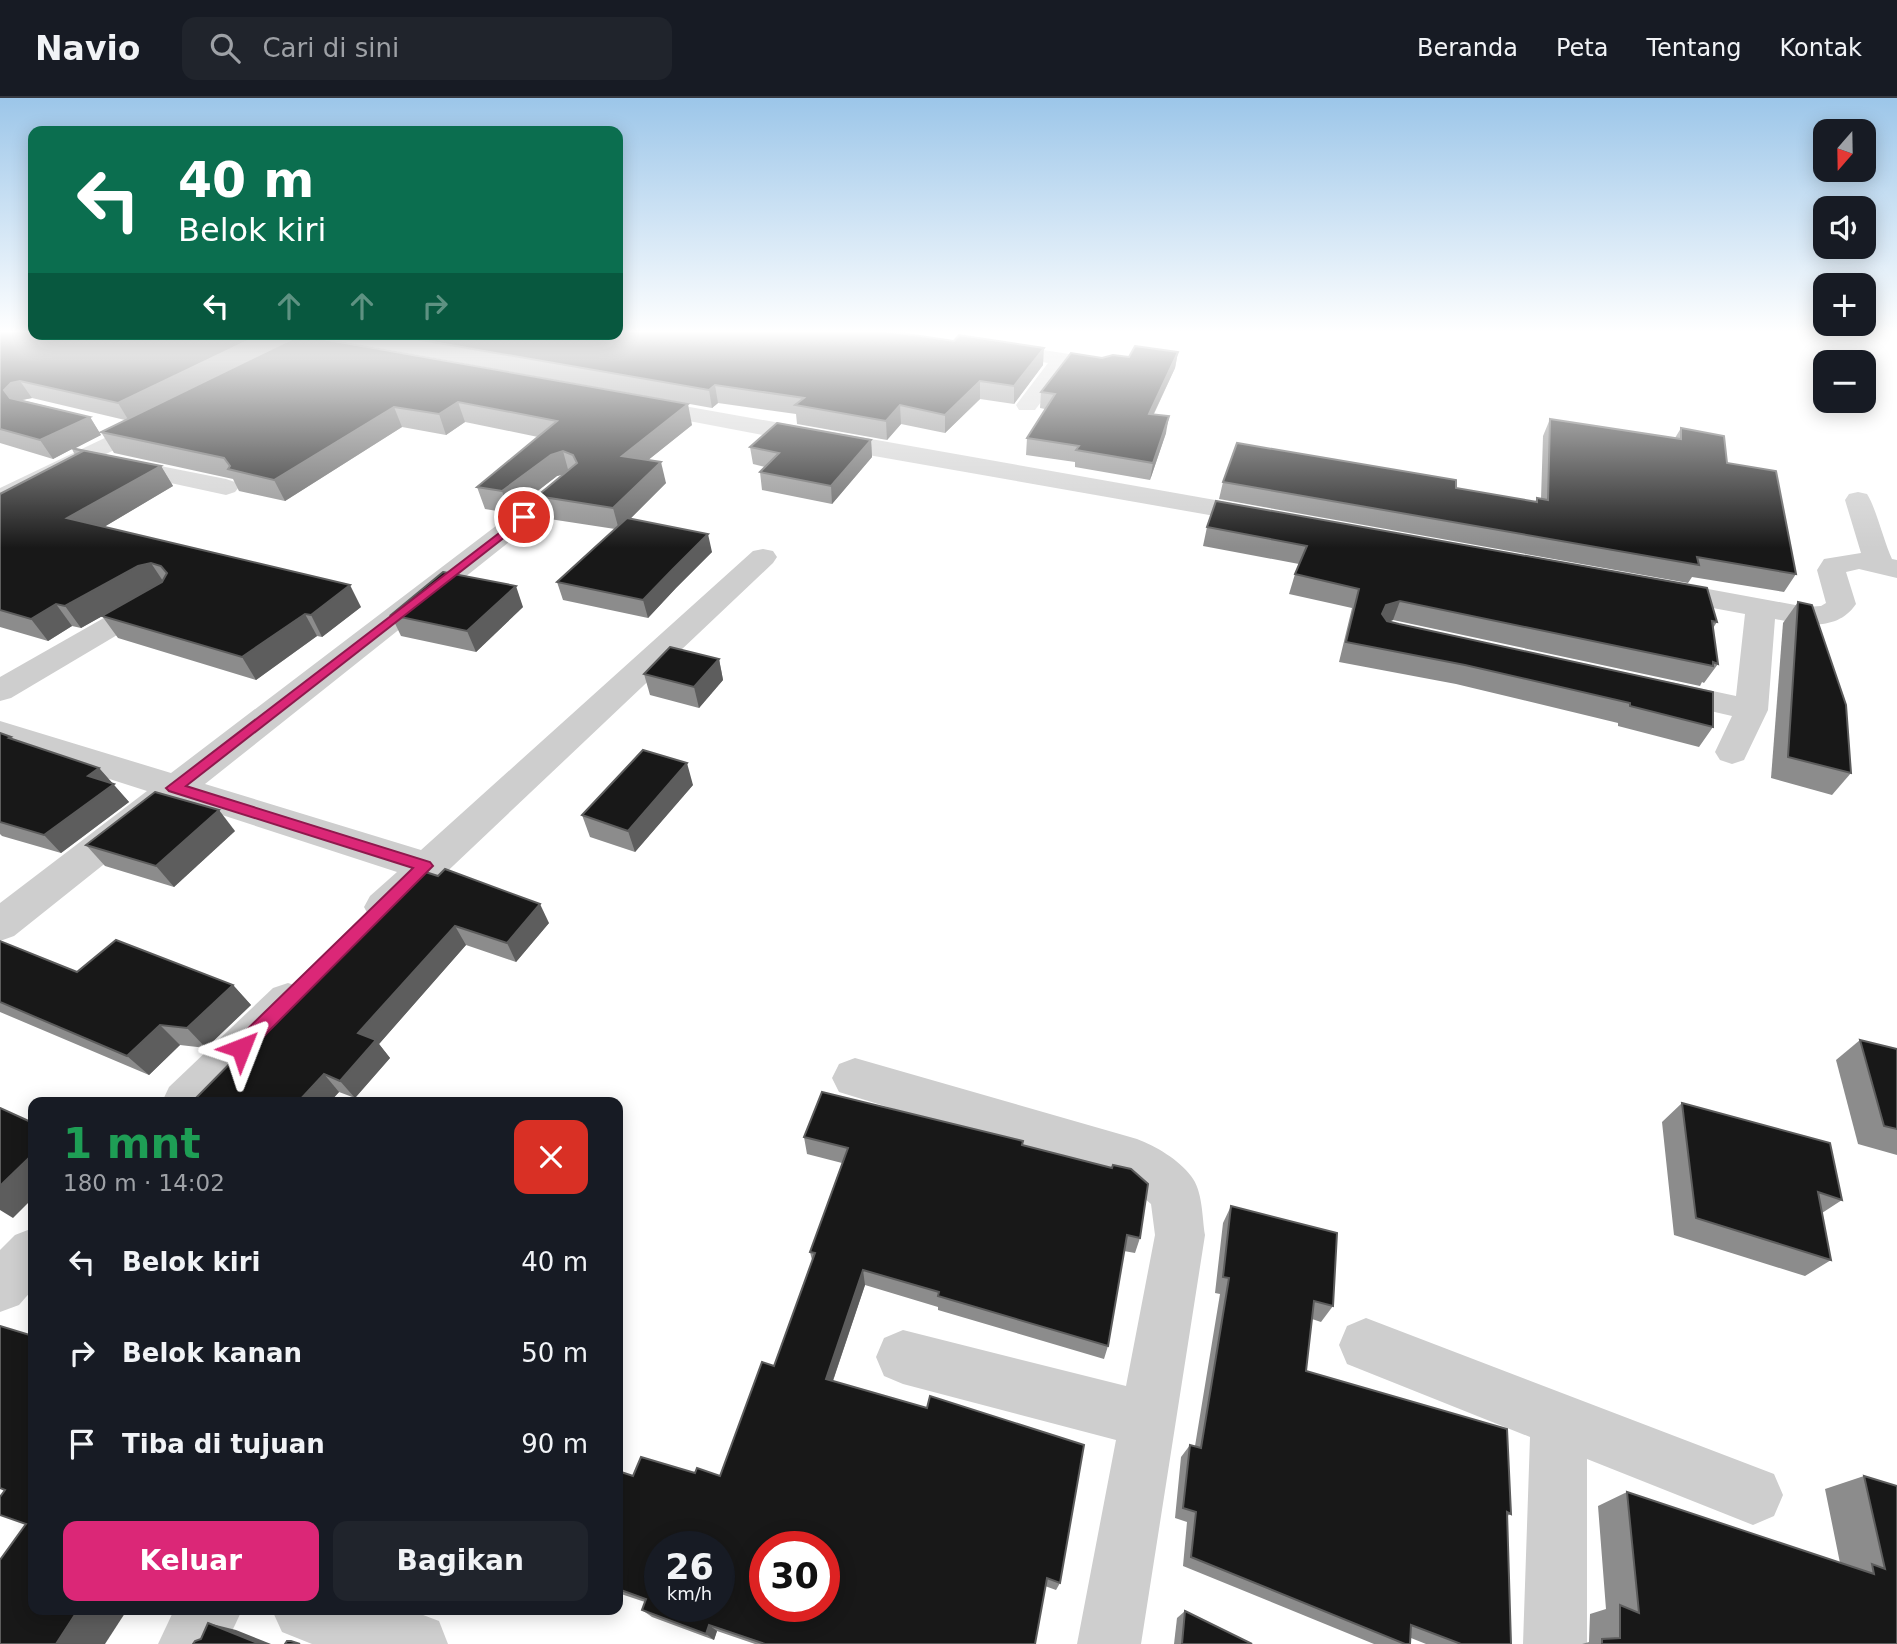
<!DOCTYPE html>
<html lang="id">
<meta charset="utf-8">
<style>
:root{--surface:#171b24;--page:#20242c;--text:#f1f3f6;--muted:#9ea1a6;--line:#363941;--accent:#db2777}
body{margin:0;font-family:"DejaVu Sans",sans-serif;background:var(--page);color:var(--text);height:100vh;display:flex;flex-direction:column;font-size:26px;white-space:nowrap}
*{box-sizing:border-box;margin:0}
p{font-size:23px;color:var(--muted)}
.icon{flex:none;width:38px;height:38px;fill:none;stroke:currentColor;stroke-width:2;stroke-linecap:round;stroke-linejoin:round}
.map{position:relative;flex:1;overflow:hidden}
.side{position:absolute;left:28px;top:999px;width:595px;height:518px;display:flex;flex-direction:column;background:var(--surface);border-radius:14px;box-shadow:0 4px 18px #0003}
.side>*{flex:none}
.hud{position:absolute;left:28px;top:28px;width:595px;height:214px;border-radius:14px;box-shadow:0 4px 18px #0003;background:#0b6e4f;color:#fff;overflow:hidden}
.needle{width:46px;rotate:200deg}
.tools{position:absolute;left:1813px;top:21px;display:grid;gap:14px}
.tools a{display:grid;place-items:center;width:63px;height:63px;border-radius:14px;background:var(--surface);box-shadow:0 4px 18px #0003;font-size:35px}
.speed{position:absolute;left:644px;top:1433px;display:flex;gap:14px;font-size:35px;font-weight:700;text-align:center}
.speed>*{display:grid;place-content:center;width:91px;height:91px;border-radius:50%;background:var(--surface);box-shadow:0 4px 18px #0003;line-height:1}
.speed small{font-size:18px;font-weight:400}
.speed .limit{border:10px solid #d22;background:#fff;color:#111}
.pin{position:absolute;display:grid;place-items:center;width:60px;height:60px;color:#fff;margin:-30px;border:4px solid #fff;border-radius:50%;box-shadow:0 2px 7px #0007}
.me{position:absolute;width:77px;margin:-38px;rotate:45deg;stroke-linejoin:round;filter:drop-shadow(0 0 5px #0008)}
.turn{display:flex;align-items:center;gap:24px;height:147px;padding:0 35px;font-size:32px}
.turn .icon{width:91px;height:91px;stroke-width:2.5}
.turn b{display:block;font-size:49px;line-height:60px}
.lanes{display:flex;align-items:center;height:66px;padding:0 35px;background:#0003;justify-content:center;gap:35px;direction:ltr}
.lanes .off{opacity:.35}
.round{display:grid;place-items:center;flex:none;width:74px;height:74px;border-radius:14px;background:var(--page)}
.head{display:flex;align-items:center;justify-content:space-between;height:119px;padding:0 35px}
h1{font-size:42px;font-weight:700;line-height:52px;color:#1e9e55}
.action{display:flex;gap:14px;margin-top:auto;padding:14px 35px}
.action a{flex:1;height:80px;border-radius:14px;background:var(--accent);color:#fff;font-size:28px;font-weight:700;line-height:80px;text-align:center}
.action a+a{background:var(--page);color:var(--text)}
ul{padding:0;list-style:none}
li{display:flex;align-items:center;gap:21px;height:91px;padding:0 35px}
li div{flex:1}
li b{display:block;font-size:26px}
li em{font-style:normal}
header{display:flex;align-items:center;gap:42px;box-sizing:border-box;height:98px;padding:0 35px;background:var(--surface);border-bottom:2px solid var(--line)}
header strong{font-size:33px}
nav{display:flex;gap:38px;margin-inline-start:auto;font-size:24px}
.search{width:490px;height:63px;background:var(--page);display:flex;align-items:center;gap:18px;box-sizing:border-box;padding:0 24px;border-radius:14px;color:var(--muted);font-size:26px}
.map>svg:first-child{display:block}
</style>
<header>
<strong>Navio</strong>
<div class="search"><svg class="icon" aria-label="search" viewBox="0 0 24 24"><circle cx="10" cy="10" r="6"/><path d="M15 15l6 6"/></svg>Cari di sini</div>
<nav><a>Beranda</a><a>Peta</a><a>Tentang</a><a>Kontak</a></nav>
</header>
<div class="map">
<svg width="1897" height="1546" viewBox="0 0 1897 1546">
<rect width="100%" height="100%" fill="#fff"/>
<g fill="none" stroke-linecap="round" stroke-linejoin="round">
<g fill="#cecece" fill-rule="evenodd">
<path d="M 310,236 L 337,236 L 334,240 L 279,269 L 263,269 L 260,264 L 263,259 Z"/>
<path d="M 992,244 L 1101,261 L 1109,262 L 1112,267 L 1109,272 L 1101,273 L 1068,268 L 1035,312 L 1019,312 L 1016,307 L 1048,265 L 985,254 L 981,250 L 985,246 Z"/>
<path d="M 639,300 L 1266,411 L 1275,413 L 1279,419 L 1275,425 L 1266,427 L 874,358 L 631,312 L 628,307 L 631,302 Z"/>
<path d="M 155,316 L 163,318 L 167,323 L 163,328 L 0,408 L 0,390 Z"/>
<path d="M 115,359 L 226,381 L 235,384 L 239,389 L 235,394 L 226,397 L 106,371 L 103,366 L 106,361 Z"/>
<path d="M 568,377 L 577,380 L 581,385 L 577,390 L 205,686 L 421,752 L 753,453 L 763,451 L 773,453 L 777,459 L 773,465 L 398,820 L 384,824 L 370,820 L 364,809 L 370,798 L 397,774 L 182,704 L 14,838 L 0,843 L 0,805 L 147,693 L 0,646 L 0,623 L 171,675 L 559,380 Z"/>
<path d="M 1858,394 L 1867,396 C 1876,410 1884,444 1892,461 L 1897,462 L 1897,480 L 1859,471 L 1846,474 L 1856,506 C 1837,534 1804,527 1775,521 L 1768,612 L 1744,662 L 1732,666 L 1720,662 L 1715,654 L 1732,618 L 1650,599 L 1645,592 L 1650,585 L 1661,582 L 1736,598 L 1745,516 L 1659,500 L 1649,497 L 1644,491 L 1649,485 L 1659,482 L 1806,509 L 1821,508 L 1826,505 L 1817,472 L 1824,461 L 1861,455 L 1845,402 L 1849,396 Z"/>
<path d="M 156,493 L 166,496 L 171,502 L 166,508 L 11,600 L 0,603 L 0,579 L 146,496 Z"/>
<path d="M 288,885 L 303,890 L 309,903 L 303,916 L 215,1004 L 162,1004 L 169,989 L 273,890 Z"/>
<path d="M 855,960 L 1137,1041 C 1156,1048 1179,1062 1191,1078 C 1203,1093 1202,1119 1205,1137 L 1141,1546 L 1077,1546 L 1116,1342 L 903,1286 L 884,1278 L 876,1259 L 884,1240 L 903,1232 L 1126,1288 L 1155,1137 L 1151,1106 L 1122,1081 L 839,994 L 832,980 L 839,966 Z"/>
<path d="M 33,1130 L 33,1191 L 19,1207 L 0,1214 L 0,1152 L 15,1137 Z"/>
<path d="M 1366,1220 L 1774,1376 L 1783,1397 L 1774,1418 L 1753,1427 L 1587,1361 L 1587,1546 L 1523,1546 L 1530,1339 L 1347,1266 L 1339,1247 L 1347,1228 Z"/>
<path d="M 174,1512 L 242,1512 L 226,1546 L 158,1546 Z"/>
<path d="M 272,1512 L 410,1512 L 439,1523 L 448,1546 L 312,1546 L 282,1534 Z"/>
</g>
</g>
<g fill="#8c8c8c">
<path d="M 0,233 L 301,238 L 692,327 L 648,362 L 666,385 L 630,421 L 712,454 L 676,490 L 648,520 L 563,502 L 557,484 L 615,431 L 543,420 L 537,398 L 564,376 L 557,378 L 509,415 L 485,411 L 477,389 L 538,339 L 465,324 L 446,337 L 402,329 L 285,403 L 239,393 L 233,381 L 114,355 L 101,334 L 125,322 L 32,300 L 22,302 L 90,319 L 101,337 L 74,350 L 161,368 L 173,388 L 104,429 L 361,509 L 322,539 L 317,538 L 256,582 L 118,540 L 102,518 L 81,530 L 72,528 L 48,543 L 0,529 L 0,396 L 75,357 L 72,351 L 53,361 L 0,345 Z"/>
<path d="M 331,236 L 618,236 L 1043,267 L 1014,306 L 980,301 L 945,335 L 901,326 L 887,342 L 797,326 L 796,316 L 718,305 L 712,310 L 333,242 Z"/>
<path d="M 1178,254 L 1175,270 L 1154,316 L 1166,335 L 1150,382 L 1075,369 L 1075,364 L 1026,357 L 1027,340 L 1045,311 L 1040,310 L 1041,294 L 1102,260 L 1129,259 Z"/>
<path d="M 1550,321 L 1675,340 L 1681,330 L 1727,365 L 1796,476 L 1784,494 L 1692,479 L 1688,485 L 1219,401 L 1223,384 L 1456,390 L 1535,404 L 1537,400 L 1541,401 L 1543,338 Z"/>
<path d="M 871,342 L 872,359 L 832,406 L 762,392 L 760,374 L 765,369 L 753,366 L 750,349 Z"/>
<path d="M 1207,429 L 1717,524 L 1713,530 L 1718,566 L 1704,585 L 1702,584 L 1700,588 L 1393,522 L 1389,524 L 1713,629 L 1699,649 L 1618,628 L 1618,625 L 1456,586 L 1339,564 L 1352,510 L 1289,496 L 1295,476 L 1299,466 L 1203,448 Z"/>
<path d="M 1798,504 L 1851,675 L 1832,697 L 1771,680 L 1783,525 Z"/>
<path d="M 523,509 L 476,554 L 401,538 L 391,517 Z"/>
<path d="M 719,561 L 723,582 L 699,610 L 650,597 L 644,576 Z"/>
<path d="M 0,635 L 13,642 L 99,670 L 129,704 L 61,755 L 2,738 L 0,736 Z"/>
<path d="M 693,687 L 635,754 L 590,739 L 582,717 Z"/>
<path d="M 235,733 L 174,789 L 105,768 L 86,747 Z"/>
<path d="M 419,772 L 549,825 L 516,864 L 466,847 L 379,946 L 390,960 L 355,1000 L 339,994 L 330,1004 L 192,1004 L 252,943 L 249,939 Z"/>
<path d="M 0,843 L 77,874 L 233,887 L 251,907 L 206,950 L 180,947 L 149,977 L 0,914 Z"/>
<path d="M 1860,942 L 1897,951 L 1897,1057 L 1858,1046 L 1836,962 Z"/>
<path d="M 1682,1005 L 1842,1102 L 1822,1115 L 1831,1162 L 1805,1178 L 1674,1137 L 1662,1024 Z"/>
<path d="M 804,1039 L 1022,1047 L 1140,1140 L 1135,1155 L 1124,1153 L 1108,1248 L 1104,1261 L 938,1212 L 938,1209 L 865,1187 L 833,1283 L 1060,1485 L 1056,1492 L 1045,1488 L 1035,1546 L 755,1546 L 717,1533 L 714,1542 L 652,1519 L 642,1512 L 645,1504 L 618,1495 L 618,1373 L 633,1378 L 695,1375 L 720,1378 L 774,1268 L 812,1162 L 810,1154 L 842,1065 L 807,1056 Z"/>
<path d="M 1231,1108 L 1333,1208 L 1321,1224 L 1312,1221 L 1306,1273 L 1511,1416 L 1507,1418 L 1511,1546 L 1426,1546 L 1411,1540 L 1410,1546 L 1374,1546 L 1183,1468 L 1187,1424 L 1175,1420 L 1181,1359 L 1190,1347 L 1195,1348 L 1220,1196 L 1215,1195 L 1223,1125 Z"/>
<path d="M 1864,1378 L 1897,1388 L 1897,1546 L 1582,1546 L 1589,1544 L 1590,1516 L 1606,1511 L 1598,1408 L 1627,1394 L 1840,1465 L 1825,1391 Z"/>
<path d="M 1185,1513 L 1252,1546 L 1174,1546 L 1177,1520 Z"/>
</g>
<g fill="#5d5d5d">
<path d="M 262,236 L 304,236 L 129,323 L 118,305 Z"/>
<path d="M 1044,250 L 1043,267 L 1014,306 L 1014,288 Z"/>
<path d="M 1178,254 L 1175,270 L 1146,332 L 1149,316 Z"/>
<path d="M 20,283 L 32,300 L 22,302 L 16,310 L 4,292 L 11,285 Z"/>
<path d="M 980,283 L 980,301 L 945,335 L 945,317 Z"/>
<path d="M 715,287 L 718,305 L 712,310 L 709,292 Z"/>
<path d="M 458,304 L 465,324 L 446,337 L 439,316 Z"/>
<path d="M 688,306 L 692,327 L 627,379 L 622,358 Z"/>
<path d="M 900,307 L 901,326 L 887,342 L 886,323 Z"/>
<path d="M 394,309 L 402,329 L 285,403 L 274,382 Z"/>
<path d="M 1169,318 L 1166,335 L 1150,382 L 1153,365 Z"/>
<path d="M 90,319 L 101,337 L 74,351 L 71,350 L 72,351 L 53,361 L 40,342 Z"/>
<path d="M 871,342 L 872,359 L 832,406 L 831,388 Z"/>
<path d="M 563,353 L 569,375 L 557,378 L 509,415 L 502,393 L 551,357 Z"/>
<path d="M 661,364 L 666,385 L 619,432 L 613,410 Z"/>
<path d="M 161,368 L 173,388 L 82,442 L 67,420 Z"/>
<path d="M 708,436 L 712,454 L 676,490 L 648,520 L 643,502 L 672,472 Z"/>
<path d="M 151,465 L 165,486 L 153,490 L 81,530 L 65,508 L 138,468 Z"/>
<path d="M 350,487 L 361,509 L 322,539 L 311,517 Z"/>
<path d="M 516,488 L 523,509 L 476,554 L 467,533 Z"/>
<path d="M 1400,503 L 1393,522 L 1379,527 L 1375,535 L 1386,507 Z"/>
<path d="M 56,506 L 72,528 L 48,543 L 31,521 Z"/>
<path d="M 305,516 L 317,538 L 256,582 L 242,559 Z"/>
<path d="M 719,561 L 723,582 L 699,610 L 694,589 Z"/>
<path d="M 687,665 L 693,687 L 635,754 L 628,733 Z"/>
<path d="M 99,670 L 129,704 L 61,755 L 44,737 L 88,678 Z"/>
<path d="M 219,712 L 235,733 L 174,789 L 156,768 Z"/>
<path d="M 540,806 L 549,825 L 516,864 L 507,845 Z"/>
<path d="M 455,828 L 466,847 L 379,946 L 390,960 L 355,1000 L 340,983 L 358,935 Z"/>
<path d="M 233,887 L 251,907 L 206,950 L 187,930 Z"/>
<path d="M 160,927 L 180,947 L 149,977 L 127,958 Z"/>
<path d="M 324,976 L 339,994 L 330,1004 L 298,1004 Z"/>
<path d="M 33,1056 L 33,1100 L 13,1120 L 0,1112 L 0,1088 Z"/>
<path d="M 863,1172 L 865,1187 L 829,1294 L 826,1281 Z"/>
<path d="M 78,1512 L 127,1512 L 105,1546 L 56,1546 Z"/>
<path d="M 208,1525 L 236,1532 L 271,1546 L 260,1546 Z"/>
<path d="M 709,1527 L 717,1533 L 714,1542 L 706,1536 Z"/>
</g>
<g fill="#181818" stroke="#5d5d5d" stroke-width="2" fill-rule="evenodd">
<path d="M 0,233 L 33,233 L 33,236 L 262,236 L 118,305 L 20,283 L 11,285 L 4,292 L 10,300 L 90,319 L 40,342 L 0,331 Z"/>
<path d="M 618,233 L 886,233 L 954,243 L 959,237 L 1044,250 L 1014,288 L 980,283 L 945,317 L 900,307 L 886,323 L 795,307 L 804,300 L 715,287 L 709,292 L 387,236 L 618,236 Z"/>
<path d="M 300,237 L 688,306 L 622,358 L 661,364 L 613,410 L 537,398 L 577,365 L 573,357 L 563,353 L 551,357 L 502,393 L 477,389 L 557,323 L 458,304 L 439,316 L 394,309 L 274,382 L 228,371 L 230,368 L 224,360 L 101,334 Z"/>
<path d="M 1135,248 L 1178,254 L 1149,316 L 1169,318 L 1153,365 L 1076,352 L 1079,348 L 1027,340 L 1055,296 L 1041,294 L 1071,255 L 1102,260 L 1113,257 L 1129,259 Z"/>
<path d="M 1550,321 L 1681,341 L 1681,330 L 1724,338 L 1727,365 L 1776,373 L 1796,476 L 1697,459 L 1699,467 L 1223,384 L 1237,345 L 1456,382 L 1456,390 L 1537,404 L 1537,400 L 1548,402 Z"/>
<path d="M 777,325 L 871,342 L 831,388 L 760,374 L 779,355 L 750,349 Z"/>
<path d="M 71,350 L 161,368 L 67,420 L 350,487 L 311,517 L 305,516 L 242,559 L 102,518 L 162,484 L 167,475 L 161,468 L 151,465 L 138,468 L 65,508 L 56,506 L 31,521 L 0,512 L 0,396 L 83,353 Z"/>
<path d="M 1216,403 L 1707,490 L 1717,524 L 1712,523 L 1718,566 L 1713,564 L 1713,568 L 1400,503 L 1386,507 L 1382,516 L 1387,523 L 1399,526 L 1713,594 L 1713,629 L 1630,608 L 1630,605 L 1465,567 L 1346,544 L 1359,491 L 1295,476 L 1307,448 L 1207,429 Z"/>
<path d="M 627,420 L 708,436 L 672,472 L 643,502 L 557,484 Z"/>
<path d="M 443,474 L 516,488 L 467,533 L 391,517 Z"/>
<path d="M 1798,504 L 1812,507 L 1846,607 L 1851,675 L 1788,659 Z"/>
<path d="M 670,549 L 719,561 L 694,589 L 644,576 Z"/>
<path d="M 0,635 L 11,639 L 9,640 L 99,670 L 88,678 L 114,686 L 44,737 L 0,724 Z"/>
<path d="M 643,652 L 687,665 L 628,733 L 582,717 Z"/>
<path d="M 155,694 L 219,712 L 156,768 L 86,747 Z"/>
<path d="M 445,771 L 540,806 L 507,845 L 455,828 L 358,935 L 376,942 L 340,983 L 324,976 L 298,1004 L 192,1004 L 256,939 L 249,939 L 419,772 L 438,778 Z"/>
<path d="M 116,842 L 233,887 L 187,930 L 160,927 L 127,958 L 0,904 L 0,843 L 77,874 Z"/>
<path d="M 1860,942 L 1897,951 L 1897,1031 L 1884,1028 Z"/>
<path d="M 822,994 L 1023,1043 L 1022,1047 L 1112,1070 L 1113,1067 L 1131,1071 L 1148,1086 L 1140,1140 L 1127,1137 L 1108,1248 L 938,1198 L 939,1194 L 863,1172 L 826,1281 L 927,1310 L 930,1298 L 1084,1347 L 1060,1485 L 1047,1480 L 1035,1546 L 765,1546 L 709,1527 L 706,1536 L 642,1512 L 646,1501 L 618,1491 L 618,1373 L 633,1378 L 641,1359 L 695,1375 L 697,1370 L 720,1378 L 762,1264 L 774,1268 L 815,1155 L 810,1154 L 848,1050 L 804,1039 ZM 660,1449 L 719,1449 L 719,1508 L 660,1508 ZM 765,1449 L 824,1449 L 824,1508 L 765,1508 Z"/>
<path d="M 1682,1005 L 1830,1045 L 1842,1102 L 1818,1094 L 1831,1162 L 1696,1120 Z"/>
<path d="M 0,1010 L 33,1025 L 33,1056 L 0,1088 Z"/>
<path d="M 1231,1108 L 1337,1135 L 1333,1208 L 1314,1203 L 1306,1273 L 1507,1331 L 1511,1416 L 1507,1414 L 1511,1546 L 1461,1546 L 1411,1527 L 1410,1546 L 1405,1546 L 1191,1459 L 1196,1414 L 1183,1410 L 1190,1347 L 1201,1350 L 1229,1180 L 1223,1179 Z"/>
<path d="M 0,1228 L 33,1238 L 33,1512 L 78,1512 L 56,1546 L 0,1546 L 0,1462 L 26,1426 L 0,1417 L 0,1399 L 5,1392 L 0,1390 Z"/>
<path d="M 1864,1378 L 1897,1388 L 1897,1546 L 1602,1546 L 1602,1541 L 1620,1540 L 1620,1507 L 1639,1515 L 1627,1394 L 1874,1476 L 1872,1466 L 1885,1471 Z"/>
<path d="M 1185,1513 L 1252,1546 L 1182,1546 Z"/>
<path d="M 208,1525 L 260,1546 L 193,1546 L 195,1543 L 201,1541 Z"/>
<path d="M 287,1543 L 291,1543 L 300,1546 L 285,1546 Z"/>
</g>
<linearGradient id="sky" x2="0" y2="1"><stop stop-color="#9cc6e9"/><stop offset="0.52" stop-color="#fff"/><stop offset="1" stop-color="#fff" stop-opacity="0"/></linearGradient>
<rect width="1897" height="450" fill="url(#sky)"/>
<path fill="#db2777" stroke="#8e194d" stroke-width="2" d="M 524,416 L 529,419 L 528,421 L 186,688 L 430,764 L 433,768 L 247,955 L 241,958 L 234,955 L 231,950 L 234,944 L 413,770 L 169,693 L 166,690 Z"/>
</svg>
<div class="tools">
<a><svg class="needle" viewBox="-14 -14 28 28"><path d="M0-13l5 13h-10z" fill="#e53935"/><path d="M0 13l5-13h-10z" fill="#9ea1a6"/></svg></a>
<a><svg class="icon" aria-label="sound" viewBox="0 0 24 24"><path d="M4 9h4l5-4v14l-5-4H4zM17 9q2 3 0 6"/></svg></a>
<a>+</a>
<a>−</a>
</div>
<div class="speed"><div>26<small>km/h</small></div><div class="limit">30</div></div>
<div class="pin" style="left:524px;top:419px;background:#d93025"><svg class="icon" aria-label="arrive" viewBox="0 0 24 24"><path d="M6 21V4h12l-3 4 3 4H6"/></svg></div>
<svg class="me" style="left:241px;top:950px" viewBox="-20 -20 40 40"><path d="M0-17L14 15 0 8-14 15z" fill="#db2777" stroke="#fff" stroke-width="4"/></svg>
<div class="hud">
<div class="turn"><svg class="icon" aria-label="left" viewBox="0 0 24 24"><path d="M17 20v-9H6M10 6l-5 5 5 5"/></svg><div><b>40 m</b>Belok kiri</div></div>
<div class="lanes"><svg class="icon" aria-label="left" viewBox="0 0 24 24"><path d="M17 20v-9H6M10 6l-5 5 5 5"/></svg><svg class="icon off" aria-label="ahead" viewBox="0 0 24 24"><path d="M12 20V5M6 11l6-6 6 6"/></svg><svg class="icon off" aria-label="ahead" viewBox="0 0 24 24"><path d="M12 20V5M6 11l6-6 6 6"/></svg><svg class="icon off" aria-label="right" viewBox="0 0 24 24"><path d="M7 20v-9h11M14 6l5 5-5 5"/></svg></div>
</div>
<section class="side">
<div class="head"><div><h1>1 mnt</h1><p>180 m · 14:02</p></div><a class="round" style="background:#d93025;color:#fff"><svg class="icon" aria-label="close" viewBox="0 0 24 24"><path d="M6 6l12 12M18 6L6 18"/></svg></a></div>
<ul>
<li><svg class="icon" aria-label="left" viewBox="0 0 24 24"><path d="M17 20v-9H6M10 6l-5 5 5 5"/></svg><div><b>Belok kiri</b></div><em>40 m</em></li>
<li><svg class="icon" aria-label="right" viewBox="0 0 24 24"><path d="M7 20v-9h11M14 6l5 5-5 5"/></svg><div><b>Belok kanan</b></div><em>50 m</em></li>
<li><svg class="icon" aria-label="arrive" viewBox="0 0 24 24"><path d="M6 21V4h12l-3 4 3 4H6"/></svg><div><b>Tiba di tujuan</b></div><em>90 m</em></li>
</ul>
<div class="action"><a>Keluar</a><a>Bagikan</a></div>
</section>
</div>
